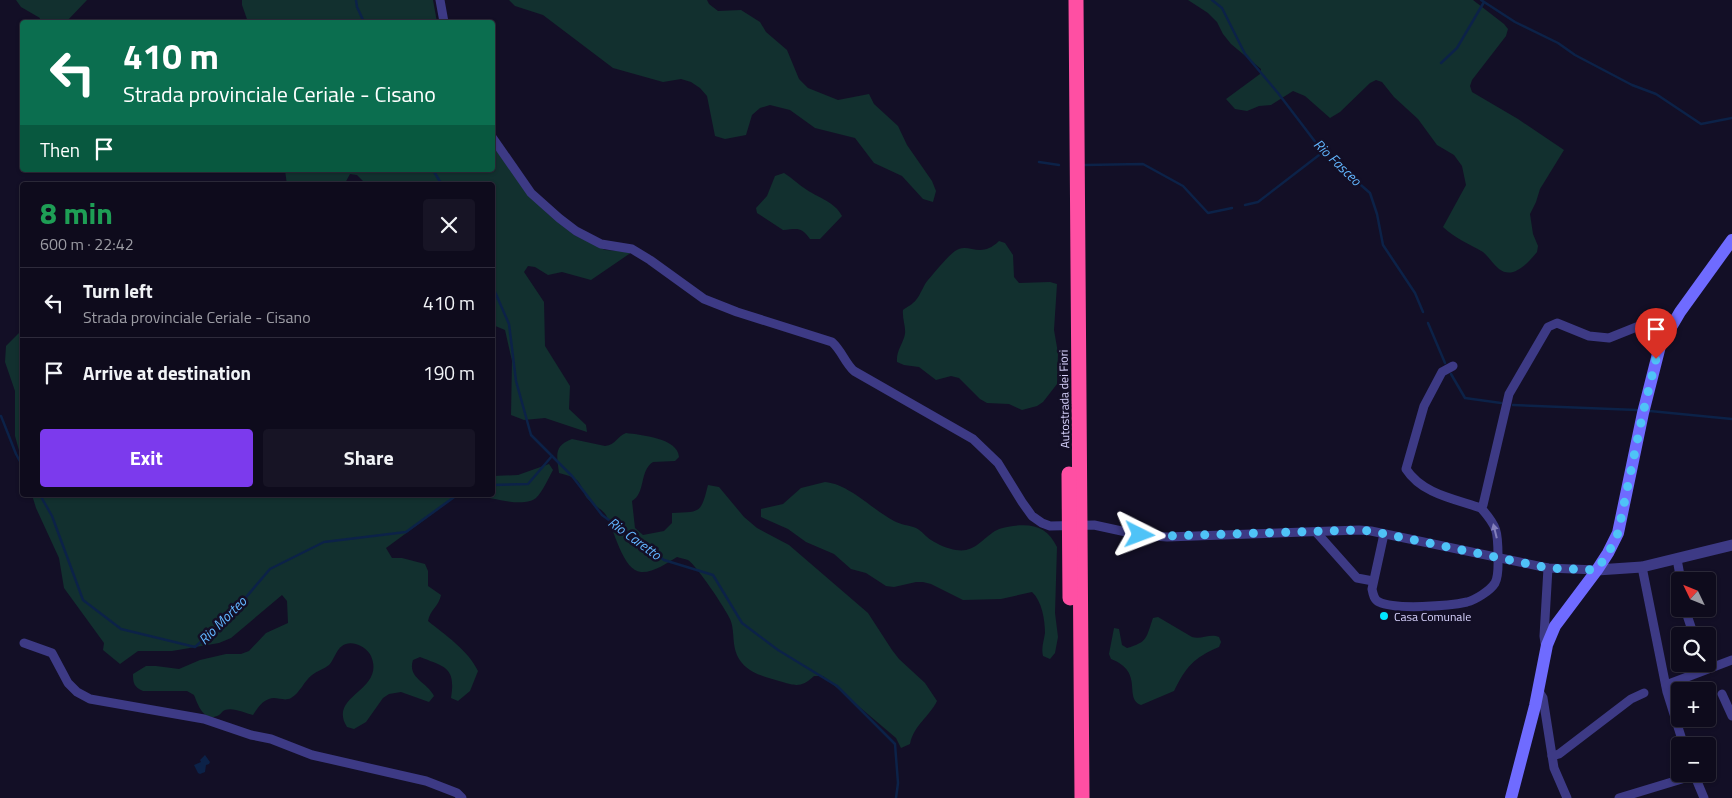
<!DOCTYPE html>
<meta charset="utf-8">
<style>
:root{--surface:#0e0b1c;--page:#171425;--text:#f1f3f6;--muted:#9b9ba3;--line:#2e2b3b;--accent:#7c3aed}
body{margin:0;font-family:"Titillium Web",sans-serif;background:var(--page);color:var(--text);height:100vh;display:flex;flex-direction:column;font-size:19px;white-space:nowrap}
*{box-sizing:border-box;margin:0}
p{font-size:16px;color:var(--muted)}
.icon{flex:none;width:28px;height:28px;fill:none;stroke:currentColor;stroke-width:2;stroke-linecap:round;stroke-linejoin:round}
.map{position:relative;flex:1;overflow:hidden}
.details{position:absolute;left:20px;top:182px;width:475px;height:315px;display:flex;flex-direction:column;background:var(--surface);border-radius:5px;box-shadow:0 1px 4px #0004,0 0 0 1px var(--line)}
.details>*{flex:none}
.hud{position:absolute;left:20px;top:20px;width:475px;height:152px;border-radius:5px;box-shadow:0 1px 4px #0004,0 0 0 1px var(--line);background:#0b6e4f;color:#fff;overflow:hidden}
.needle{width:32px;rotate:313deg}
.tools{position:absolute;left:1671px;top:572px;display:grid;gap:10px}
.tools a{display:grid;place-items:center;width:45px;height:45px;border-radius:5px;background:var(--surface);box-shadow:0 1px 4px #0004,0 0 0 1px var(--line);font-size:25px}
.pin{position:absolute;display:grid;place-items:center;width:42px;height:42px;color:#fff;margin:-51px -21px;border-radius:50% 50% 50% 0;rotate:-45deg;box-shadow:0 0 5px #0007}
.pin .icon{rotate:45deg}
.me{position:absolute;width:55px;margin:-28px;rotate:93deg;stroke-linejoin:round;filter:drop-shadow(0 0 4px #0008)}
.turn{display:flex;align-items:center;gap:18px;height:105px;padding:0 20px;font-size:22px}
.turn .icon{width:65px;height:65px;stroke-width:2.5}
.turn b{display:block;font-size:35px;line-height:42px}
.then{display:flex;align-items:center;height:48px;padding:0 20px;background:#0003;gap:10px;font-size:19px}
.round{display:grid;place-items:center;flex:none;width:52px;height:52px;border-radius:5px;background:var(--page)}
.overview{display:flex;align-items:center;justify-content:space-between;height:85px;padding:0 20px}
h1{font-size:30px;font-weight:700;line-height:38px;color:#1e9e55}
.primary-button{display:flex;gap:10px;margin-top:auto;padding:10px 20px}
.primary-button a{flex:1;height:58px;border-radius:5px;background:var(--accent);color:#fff;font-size:20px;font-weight:700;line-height:58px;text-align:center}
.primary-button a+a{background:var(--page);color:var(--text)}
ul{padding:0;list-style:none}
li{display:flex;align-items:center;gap:15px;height:70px;padding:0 20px;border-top:1px solid var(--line)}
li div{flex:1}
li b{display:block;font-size:19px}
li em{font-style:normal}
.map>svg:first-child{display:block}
</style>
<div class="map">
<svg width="1732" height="798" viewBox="0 0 1732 798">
<rect width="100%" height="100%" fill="#130f26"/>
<g fill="#12302f">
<path d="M 16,0 L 87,0 L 66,22 L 39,22 L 40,18 L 21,7 Z"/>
<path d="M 242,0 L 433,0 L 437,22 L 248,22 L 242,5 Z"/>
<path d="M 509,0 L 707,0 L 709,4 L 718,11 L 741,10 L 760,22 L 766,32 L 787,50 L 799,79 L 808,88 L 838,100 L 869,94 L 874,104 L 898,126 L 907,145 L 932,181 L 936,191 L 933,202 L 923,199 L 902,176 L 874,163 L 855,138 L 815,128 L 790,110 L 770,105 L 760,108 L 752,115 L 746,135 L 725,139 L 715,136 L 707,96 L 700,88 L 691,82 L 681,79 L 663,82 L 613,68 L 543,15 L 515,6 Z"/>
<path d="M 1188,0 L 1473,0 L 1504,24 L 1508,29 L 1506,36 L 1472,80 L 1470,86 L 1472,92 L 1518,119 L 1564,150 L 1540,189 L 1536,202 L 1530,214 L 1533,234 L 1538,246 L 1537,252 C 1528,263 1513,280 1499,269 C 1493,264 1489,257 1483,252 C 1469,244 1455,238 1443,227 L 1466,185 L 1462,166 L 1454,155 L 1437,145 L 1418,119 L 1394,97 L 1382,82 L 1376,80 L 1370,83 L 1340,112 L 1330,118 L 1305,96 L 1293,91 L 1271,105 L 1259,106 L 1247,111 L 1235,109 L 1226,99 L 1260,74 L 1261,69 L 1231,44 L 1223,34 L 1217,22 L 1208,13 Z"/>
<path d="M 493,146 L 507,163 L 524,190 L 548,214 L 574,235 L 605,250 L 632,252 L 591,280 L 562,272 L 548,275 L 535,267 L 528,266 L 524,272 L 544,302 L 545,346 L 570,386 L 569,409 L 586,425 L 587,432 L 545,418 L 524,420 L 511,415 L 512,361 L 505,330 L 493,325 L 492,185 L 367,185 L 357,175 L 350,174 L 344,185 L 287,185 L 285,170 L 492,170 Z"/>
<path d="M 784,173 C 792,178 799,185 807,190 C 819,198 835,202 842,216 L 820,239 L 810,239 C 801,226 797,229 783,230 L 757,213 L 756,208 L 767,196 L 775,176 Z"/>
<path d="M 999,241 L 1005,243 L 1013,255 L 1014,277 L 1019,283 L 1050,282 L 1057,284 L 1054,330 L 1058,353 L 1057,384 L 1043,402 L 1037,406 L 1022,410 L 1009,404 L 987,403 L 980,399 L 959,378 L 951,376 L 936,380 L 919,367 L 904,365 L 897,362 C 896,351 903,344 905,334 C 906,327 902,318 903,310 C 907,307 913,304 916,300 C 921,294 923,286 928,280 C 935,272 947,257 955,251 C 968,241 980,260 999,241 Z"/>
<path d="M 22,330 L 22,461 L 15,436 L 15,391 L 5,362 L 6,346 Z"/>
<path d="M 626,433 C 641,435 678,438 679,457 L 675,461 L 653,462 C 639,471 646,493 632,501 L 635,528 L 643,535 L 664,531 L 672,523 L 672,513 C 701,512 701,513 708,485 L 719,487 L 744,517 L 757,528 L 789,545 L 868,613 L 892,650 L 899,659 L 925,683 L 937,701 C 929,717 914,725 910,744 L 901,748 L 896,738 L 823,676 L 814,676 C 801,688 796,686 779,681 C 766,677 751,674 742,663 C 730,649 736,632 730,619 C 725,608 697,566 688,560 C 685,559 680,558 677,557 C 667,563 653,573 641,572 C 623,571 614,529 606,515 C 601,508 591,504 586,497 C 584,494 583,489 581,486 C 577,477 569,476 559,473 C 557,456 553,446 572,439 L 605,446 C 616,445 617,436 626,433 Z"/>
<path d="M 549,464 L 553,470 C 548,479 543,491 536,498 C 524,508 492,498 477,495 L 492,495 L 493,476 L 518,475 Z"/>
<path d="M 825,482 C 849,484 873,510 894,521 C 901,525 909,525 916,528 C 922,531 926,537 931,540 C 937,544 948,549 956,550 C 974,553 981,540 995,531 C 1000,528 1007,527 1013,526 C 1034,523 1048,528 1057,547 L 1055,613 L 1058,637 L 1055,653 L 1050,659 L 1043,656 C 1041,647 1044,641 1045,633 C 1045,620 1042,601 1032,592 L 1001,599 L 963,600 L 931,584 L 923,582 L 916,582 L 894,587 L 886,586 L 866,573 L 851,569 L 834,554 L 806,542 L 788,529 L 761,517 L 761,509 L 783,504 L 801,488 Z"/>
<path d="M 32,495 L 463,495 L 458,495 L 386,548 L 392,558 L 402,558 L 425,564 L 428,571 L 428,586 L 441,595 C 439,606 430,610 428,621 C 445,635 468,650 478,671 L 470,691 L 458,701 L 451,698 C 456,667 445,667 420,657 L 413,660 C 407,678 427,682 434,696 L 429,702 L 401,692 L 389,694 L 383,698 L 366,722 L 354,729 L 347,727 C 327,695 386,691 371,656 C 367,647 351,639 342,646 C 336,650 334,660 329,665 C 324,669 317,671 312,675 C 304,681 300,693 291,698 C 284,702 276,696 269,699 C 262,701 257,709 253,715 C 245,713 233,707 225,710 C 222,711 221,714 219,715 C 204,723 198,705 194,695 L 187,691 L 143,691 C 134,687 133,683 133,674 L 146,666 L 156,666 L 179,669 L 200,660 L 226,654 L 241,654 L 249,651 L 266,633 L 288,623 L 287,601 L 282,595 L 231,638 L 219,643 L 172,651 L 138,651 L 120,664 L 103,650 L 104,643 L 64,588 L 59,558 L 36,508 Z"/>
<path d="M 1158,617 L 1192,637 C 1201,640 1210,633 1219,637 L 1221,642 L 1219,647 C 1193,658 1186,667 1174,691 L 1141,705 C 1123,698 1145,672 1111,659 L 1109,654 L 1114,628 L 1119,629 L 1122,645 L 1127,648 C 1148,642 1146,638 1153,618 Z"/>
</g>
<path fill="#0c2248" d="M 205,755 L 210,762 L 209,764 L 206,765 L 205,772 L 200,774 L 198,773 L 194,765 L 201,762 L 200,760 Z"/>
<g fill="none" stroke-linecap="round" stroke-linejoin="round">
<g stroke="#0c2248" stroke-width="2.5">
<path d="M 356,0 L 357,7 L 364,22"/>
<path d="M 1212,0 L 1222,8 L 1245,54 L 1278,93 L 1323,152 L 1370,193 L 1377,214 L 1383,245 L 1415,293 L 1423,312"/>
<path d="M 1481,0 L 1515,22 L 1558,43 L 1575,55 L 1632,85 L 1656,94 L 1701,124 L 1732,118"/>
<path d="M 1441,63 L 1457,48 L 1484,2"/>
<path d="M 1039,162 L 1059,165"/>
<path d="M 1085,165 L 1143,164 L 1183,186 L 1208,213 L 1232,208"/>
<path d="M 433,170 L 442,185"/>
<path d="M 1245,205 L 1258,202 L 1323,152"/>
<path d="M 492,285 L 509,324 L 516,381 L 531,435 L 572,476 L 602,515 L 664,560 L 713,575 L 742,623 L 778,650 L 837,686 L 895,744 L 898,783 L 896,798"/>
<path d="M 1428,323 L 1445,363"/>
<path d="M 1451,374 L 1465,398 L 1501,403"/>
<path d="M 1513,405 L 1637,410"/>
<path d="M 1650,411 L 1732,419"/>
<path d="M 1,416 L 16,454 L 22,465"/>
<path d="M 492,485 L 528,484 L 552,456"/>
<path d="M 40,495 L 52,516 L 83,600 L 121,629 L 195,647 L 230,616 L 270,569 L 324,542 L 406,532 L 457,495"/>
</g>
<g stroke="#3d3a85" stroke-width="9">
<path d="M 440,0 L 444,22"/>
<path d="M 492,137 L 531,193 L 559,218 L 576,231 L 601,244 L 632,249 L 650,260 L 704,299 L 737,312 L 832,342 C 842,351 845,363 854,371 L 973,439 L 998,463 L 1022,502 L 1032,516 L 1042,523 L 1050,526 L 1094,525 L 1140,535 L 1167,537 L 1359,530 L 1371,531 L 1548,568 L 1597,570"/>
<path d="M 1453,366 L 1442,372 L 1424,406 L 1406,469 C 1422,494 1455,499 1481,508 L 1483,505 L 1509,394 L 1548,327 L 1557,323 L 1589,336 L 1609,338 L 1659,318 L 1665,319 L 1673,324"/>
<path d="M 1316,532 L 1357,578 L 1373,581"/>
<path d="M 1384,534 L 1372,589 C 1373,594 1374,600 1379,602 C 1395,610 1449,606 1467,602 C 1475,600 1490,591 1495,583 C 1499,576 1498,564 1498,556 C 1498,531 1497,526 1481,508"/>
<path d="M 1677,559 L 1681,581"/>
<path d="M 1642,567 L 1667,692 L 1684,746"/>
<path d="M 1685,609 L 1694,636"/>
<path d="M 24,643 L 52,653 L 68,683 L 77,692 L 90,699 L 204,719 L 251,735 L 271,739 L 312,755 L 426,781 L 457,793 L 462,798"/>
<path d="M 1547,645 L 1545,643 L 1544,636 L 1548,568"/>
<path d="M 1666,685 L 1732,660"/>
<path d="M 1538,690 L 1543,698 L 1554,768 L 1567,798"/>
<path d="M 1722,694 L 1732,716"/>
<path d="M 1552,756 L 1559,754 L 1631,699 L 1644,693"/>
<path d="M 1694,774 L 1704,798"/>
<path d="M 1619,798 L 1695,775"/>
</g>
<path stroke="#3d3a85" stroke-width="11" d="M 1597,570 L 1642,567 L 1732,545"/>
<path stroke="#6f6bff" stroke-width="12" d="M 1511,798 L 1535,706 L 1547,645 L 1555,626 L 1597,570 L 1608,553 L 1618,533 L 1643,413 L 1660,346 L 1680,312 L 1732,240"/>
<g stroke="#ff4fa3" stroke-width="15">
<path d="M 1076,0 L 1082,798"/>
<path d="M 1069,474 L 1070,598"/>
</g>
</g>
<defs><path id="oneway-solid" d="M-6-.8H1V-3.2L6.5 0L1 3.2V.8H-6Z" transform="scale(1.25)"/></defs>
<use fill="#837fbc" href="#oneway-solid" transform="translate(1495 531) rotate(-104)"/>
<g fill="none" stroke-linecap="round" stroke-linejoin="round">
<path stroke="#4fc3f7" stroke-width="9" stroke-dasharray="0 16.2" d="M 1140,535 L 1167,536 L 1359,530 L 1371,531 L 1548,568 L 1596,570 L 1608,554 L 1618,533 L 1643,413 L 1656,359"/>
</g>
<circle fill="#00e5ff" stroke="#130f26" stroke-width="2" cx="1384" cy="616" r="5"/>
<g text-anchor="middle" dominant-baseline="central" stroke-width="5" stroke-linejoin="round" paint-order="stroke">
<g font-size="12" fill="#d9d4ff" stroke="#130f26">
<text transform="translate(1064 399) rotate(-91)">Autostrada dei Fiori</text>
</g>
<g font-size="12" fill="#d9d4ff" stroke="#130f26" text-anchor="start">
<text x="1394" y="616">Casa Comunale</text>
</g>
<g font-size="14" font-style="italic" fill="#62b6ff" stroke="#130f26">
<text transform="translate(1338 162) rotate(44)">Rio Fasceo</text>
<text transform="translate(635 538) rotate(36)">Rio Caretto</text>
<text transform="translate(222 620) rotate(-45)">Rio Morteo</text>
</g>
</g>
</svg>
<div class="tools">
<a><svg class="needle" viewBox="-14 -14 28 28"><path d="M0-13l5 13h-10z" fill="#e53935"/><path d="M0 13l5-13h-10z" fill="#9b9ba3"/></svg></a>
<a><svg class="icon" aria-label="search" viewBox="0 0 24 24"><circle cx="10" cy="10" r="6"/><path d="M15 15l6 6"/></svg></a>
<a>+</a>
<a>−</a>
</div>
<div class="pin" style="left:1656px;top:359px;background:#d93025"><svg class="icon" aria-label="arrive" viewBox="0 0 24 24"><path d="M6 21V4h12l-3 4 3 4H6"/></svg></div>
<svg class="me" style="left:1140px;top:535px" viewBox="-20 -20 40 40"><path d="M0-17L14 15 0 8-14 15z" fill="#4fc3f7" stroke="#fff" stroke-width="4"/></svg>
<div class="hud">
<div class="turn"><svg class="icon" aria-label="left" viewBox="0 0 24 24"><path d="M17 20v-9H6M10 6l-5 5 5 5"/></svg><div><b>410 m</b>Strada provinciale Ceriale - Cisano</div></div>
<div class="then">Then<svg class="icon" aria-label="arrive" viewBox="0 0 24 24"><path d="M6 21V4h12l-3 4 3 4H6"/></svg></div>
</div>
<section class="details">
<div class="overview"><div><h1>8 min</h1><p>600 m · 22:42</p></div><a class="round"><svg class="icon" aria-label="close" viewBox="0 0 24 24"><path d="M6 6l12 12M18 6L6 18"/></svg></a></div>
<ul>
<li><svg class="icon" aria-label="left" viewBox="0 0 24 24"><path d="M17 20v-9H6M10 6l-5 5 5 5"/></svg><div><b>Turn left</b><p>Strada provinciale Ceriale - Cisano</p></div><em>410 m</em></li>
<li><svg class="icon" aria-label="arrive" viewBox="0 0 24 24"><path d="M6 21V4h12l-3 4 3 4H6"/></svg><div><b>Arrive at destination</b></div><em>190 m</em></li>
</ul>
<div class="primary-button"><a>Exit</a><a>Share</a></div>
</section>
</div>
